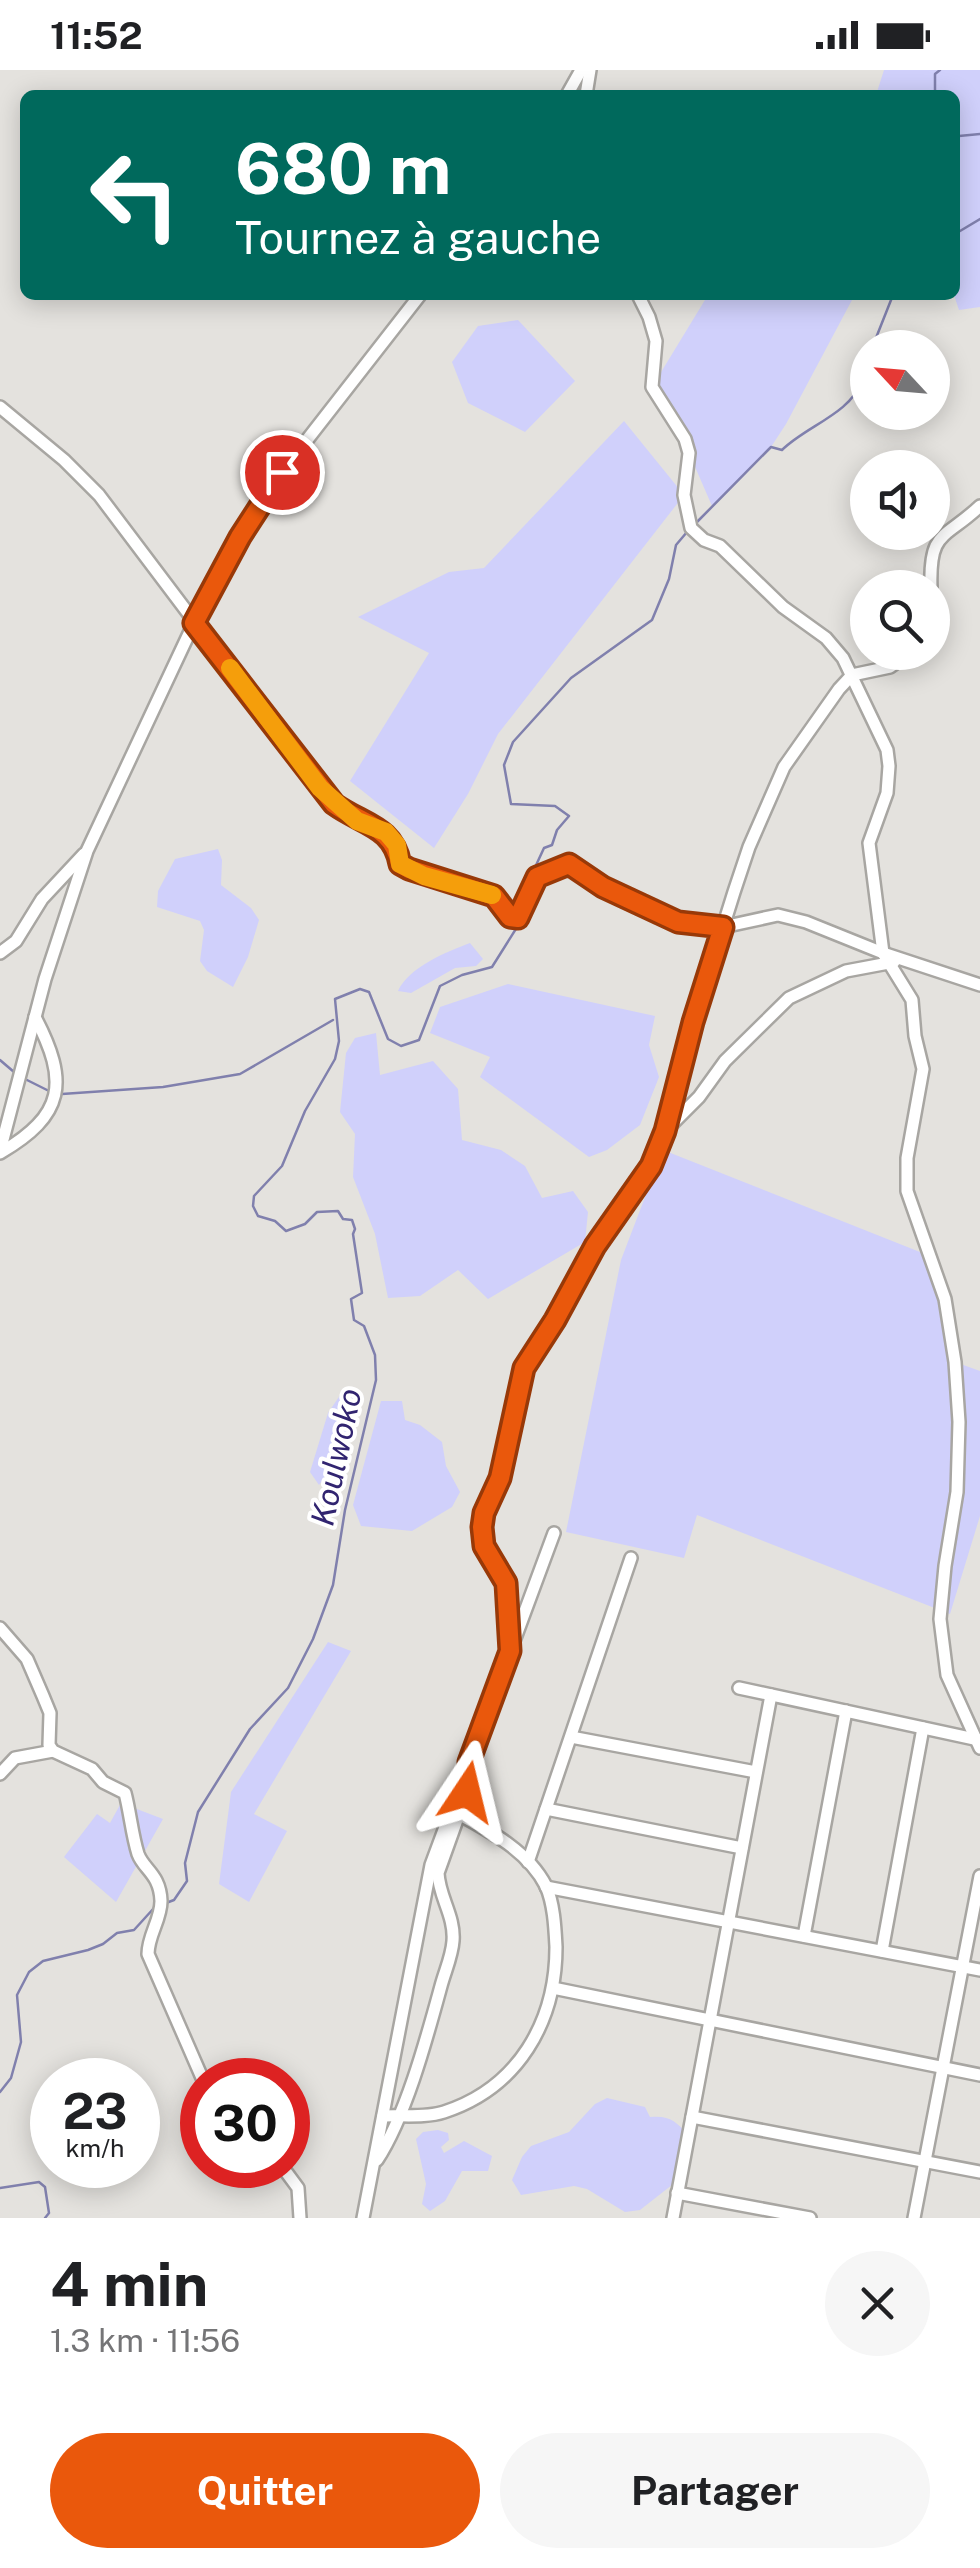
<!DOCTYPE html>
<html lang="fr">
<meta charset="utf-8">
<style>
:root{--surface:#fff;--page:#f6f6f6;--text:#202124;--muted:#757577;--accent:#ea580c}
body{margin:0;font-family:"Public Sans",sans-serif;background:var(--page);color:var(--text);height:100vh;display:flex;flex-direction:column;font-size:38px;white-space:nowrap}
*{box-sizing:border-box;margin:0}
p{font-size:32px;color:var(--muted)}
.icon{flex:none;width:55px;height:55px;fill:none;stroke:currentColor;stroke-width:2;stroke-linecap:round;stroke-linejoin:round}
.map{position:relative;height:2148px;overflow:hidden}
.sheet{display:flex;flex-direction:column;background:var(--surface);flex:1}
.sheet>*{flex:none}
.hud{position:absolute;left:20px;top:20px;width:940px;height:210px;border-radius:15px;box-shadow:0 5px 25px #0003;background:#00695c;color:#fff;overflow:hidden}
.needle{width:65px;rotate:296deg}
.fabs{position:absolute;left:850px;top:260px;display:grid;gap:20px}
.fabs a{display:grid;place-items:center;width:100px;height:100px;border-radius:50%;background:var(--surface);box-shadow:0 5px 25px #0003;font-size:50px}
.speed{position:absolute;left:30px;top:1988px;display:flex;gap:20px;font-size:50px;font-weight:700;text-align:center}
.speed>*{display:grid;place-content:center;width:130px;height:130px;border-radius:50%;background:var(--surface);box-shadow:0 5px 25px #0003;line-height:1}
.speed small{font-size:25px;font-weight:400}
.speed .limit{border:15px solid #d22;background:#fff;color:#111}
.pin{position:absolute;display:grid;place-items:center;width:85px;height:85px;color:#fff;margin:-42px;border:5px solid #fff;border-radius:50%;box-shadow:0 2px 10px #0007}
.me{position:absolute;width:110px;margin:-55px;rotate:10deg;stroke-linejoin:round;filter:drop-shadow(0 0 8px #0008)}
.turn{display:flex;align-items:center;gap:35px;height:210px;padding:0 50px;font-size:45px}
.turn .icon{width:130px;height:130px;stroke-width:2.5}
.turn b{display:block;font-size:70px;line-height:85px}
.round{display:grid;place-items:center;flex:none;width:105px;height:105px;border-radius:52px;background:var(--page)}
.head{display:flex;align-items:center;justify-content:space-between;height:170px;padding:0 50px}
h1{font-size:60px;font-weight:700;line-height:75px}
.button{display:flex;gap:20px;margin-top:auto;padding:20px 50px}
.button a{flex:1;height:115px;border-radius:60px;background:var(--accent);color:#fff;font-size:40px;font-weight:700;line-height:115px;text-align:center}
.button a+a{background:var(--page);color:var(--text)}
.status{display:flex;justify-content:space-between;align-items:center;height:70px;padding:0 50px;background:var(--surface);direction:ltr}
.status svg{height:28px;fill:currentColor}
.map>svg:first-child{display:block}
</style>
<div class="status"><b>11:52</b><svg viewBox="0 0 49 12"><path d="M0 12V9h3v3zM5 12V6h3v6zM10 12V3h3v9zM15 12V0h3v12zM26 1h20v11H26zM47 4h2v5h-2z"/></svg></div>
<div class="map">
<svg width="980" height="2148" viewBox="0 0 980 2148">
<rect width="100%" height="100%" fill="#e4e2de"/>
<g fill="#d0d0fb">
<path d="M 884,0 L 980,0 L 980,237 L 959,240 L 954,225 L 955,25 L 876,25 Z"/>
<path d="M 708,225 L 893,225 L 891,230 L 852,230 L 786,354 L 771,377 L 712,436 L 689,383 L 652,317 Z"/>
<path d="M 518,250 L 575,311 L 525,362 L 468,333 L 452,292 L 478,256 Z"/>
<path d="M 624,351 L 684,425 L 498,664 L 468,724 L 434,778 L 350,711 L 429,583 L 358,547 L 449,502 L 484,498 Z"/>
<path d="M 218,779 L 222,790 L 221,815 L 251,838 L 259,850 L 248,887 L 233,917 L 207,901 L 200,891 L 204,860 L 200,851 L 157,837 L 158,821 L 175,789 Z"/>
<path d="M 470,873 L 483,889 L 476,896 L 455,898 L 411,923 L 398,921 C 409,897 446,882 470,873 Z"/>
<path d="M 508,914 L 655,946 L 649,975 L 659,1007 L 640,1055 L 607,1080 L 589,1087 L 480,1007 L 490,987 L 430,963 L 440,937 Z"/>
<path d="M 376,963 L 380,1005 L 433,991 L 458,1019 L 462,1070 L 501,1080 L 525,1096 L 542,1128 L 573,1121 L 588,1142 L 585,1172 L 488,1229 L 458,1200 L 420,1226 L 388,1228 L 375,1164 L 353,1107 L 355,1064 L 340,1042 L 346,983 L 355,968 Z"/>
<path d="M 663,1080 L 930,1186 L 955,1292 L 980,1301 L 980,1446 L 950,1544 L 697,1445 L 684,1488 L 566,1462 L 621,1190 Z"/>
<path d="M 345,1318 L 364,1327 L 350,1371 L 319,1415 L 310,1402 L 328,1343 Z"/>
<path d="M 381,1331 L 402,1331 L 405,1350 L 420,1355 L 442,1372 L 446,1396 L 460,1422 L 452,1437 L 412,1461 L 361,1456 L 353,1435 Z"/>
<path d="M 328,1572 L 351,1581 L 254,1744 L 287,1761 L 249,1832 L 219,1814 L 231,1722 Z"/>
<path d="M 121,1733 L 163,1749 L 116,1832 L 64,1787 L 97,1744 L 110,1753 Z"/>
<path d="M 607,2028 L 645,2037 L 650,2047 C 669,2045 676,2051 688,2065 L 677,2111 L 640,2140 L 625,2142 L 587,2119 L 574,2116 L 521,2125 L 512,2110 L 522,2087 L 531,2076 L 569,2062 L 595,2034 Z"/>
<path d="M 438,2060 L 448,2063 L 449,2070 L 441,2077 L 444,2083 L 464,2071 L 492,2086 L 488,2101 L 462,2101 L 445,2131 L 430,2141 L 422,2134 L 426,2114 L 416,2069 L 423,2062 Z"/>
</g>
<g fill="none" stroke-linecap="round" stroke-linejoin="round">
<g stroke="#8080ad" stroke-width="2.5">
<path d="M 935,25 L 935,4 L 940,0"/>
<path d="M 955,63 L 959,66 L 980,64"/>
<path d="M 955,164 L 980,149"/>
<path d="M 872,278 L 893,225"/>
<path d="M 696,453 L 771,377 L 782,380 C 806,356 850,344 862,311 C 865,304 865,295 868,287"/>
<path d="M 517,841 L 518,825 L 525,819 L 544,778 L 552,775 L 557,760 L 569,746 L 555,736 L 511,734 L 504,695 L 513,672 L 571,608 L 652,550 L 669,509 L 676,475 L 687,462"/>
<path d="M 0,990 L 14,1002"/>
<path d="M 25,1009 L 49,1021"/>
<path d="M 62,1024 L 163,1017 L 240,1004 L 333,950"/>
<path d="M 166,1833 L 174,1830 L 187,1811 L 185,1793 L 198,1742 L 250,1659 L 288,1618 L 313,1569 L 333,1515 L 345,1440 L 376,1310 L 375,1285 L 364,1256 L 354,1250 L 351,1229 L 362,1223 L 353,1164 L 355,1159 L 352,1150 L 343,1149 L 338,1141 L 317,1142 L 305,1154 L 286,1161 L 275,1151 L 258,1146 L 253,1136 L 254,1126 L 282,1096 L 305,1041 L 335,989 L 339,971 L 335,929 L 360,919 L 369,922 L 388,969 L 401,976 L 419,970 L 440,916 L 462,905 L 492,897 L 519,854"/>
<path d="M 0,2022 L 11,2008 L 21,1972 L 17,1925 L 29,1902 L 43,1891 L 88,1880 L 103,1874 L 117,1863 L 134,1860 L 154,1838"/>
<path d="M 0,2118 L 39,2112 L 45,2117 L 49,2143 L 45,2148"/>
</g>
<defs>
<g id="minor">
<path d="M 567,25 L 581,0"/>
<path d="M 586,25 L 590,0"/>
<path d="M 638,225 L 649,247 L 656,271 L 652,317 L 685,369 L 689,383 L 684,425 L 691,458 L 704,470 L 720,476 L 783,537 L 826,568 L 843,588 L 887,680 L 889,696 L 887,723 L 869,773 L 883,883 L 912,930 L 915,966 L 923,999 L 907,1088 L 907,1121 L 945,1229 L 955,1292 L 959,1352 L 957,1422 L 945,1496 L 940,1549 L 947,1605 L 980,1678"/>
<path d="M 0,337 L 64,390 L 99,425 L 320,718 C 331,731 343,743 357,751 C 384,766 394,759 401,793 L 409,799 L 494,826 L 510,847 L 518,849 L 537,807 L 573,795 L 603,817 L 678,853 L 723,857 L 778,845 L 806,852 L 883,883 L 980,915"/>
<path d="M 931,518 C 929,460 944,470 980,436"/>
<path d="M 0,883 L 16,871 L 42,829 L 84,784"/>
<path d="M 667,1059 L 699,1027 L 725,991 L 789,928 L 846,901 L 894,892"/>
<path d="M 0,1081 L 45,909 L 87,781 L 194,553 L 240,467 L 282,402 L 420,225"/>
<path d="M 0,1083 C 65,1045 69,1012 35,947"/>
<path d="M 0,1558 L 27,1589 L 43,1626 L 50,1643 L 49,1675 L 53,1681 L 92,1699 L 103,1712 L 125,1723 C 130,1742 132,1765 138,1784 C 144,1800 160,1804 161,1831 C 161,1850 148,1865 148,1884 L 203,2010"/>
<path d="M 510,1581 L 506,1513 L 484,1476 L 482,1457 L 483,1443 L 500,1409 L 524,1298 L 555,1250 L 595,1176 L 651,1096 L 665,1061 L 693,953 L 734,822 L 749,777 L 784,697 L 839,619 L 852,605 L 890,597 L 911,582"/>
<path d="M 739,1618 L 979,1670"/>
<path d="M 571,1667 L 756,1702"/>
<path d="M 0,1704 L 15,1688 L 53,1681"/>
<path d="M 546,1739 L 742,1778"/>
<path d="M 528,1792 L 631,1488"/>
<path d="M 546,1817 L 980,1900"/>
<path d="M 804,1866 L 846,1641"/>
<path d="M 882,1881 L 923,1658"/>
<path d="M 553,1918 L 980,2005"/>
<path d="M 383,2046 C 402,2045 426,2048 444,2042 C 518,2018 556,1952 556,1877 C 555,1858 554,1834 546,1816 C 527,1779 486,1759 451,1740"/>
<path d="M 692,2047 L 980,2102"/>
<path d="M 377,2090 C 406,2046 427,1967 441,1916 C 445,1901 452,1886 453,1871 C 455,1846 439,1827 438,1803 L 467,1722 L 470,1701"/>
<path d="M 281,2095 L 298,2118 L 300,2148"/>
<path d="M 677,2123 L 810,2148"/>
<path d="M 363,2148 L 431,1795 L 554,1463"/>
<path d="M 673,2148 L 771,1625"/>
<path d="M 914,2148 L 980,1806"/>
</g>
</defs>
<use href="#minor" stroke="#a8a6a2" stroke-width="16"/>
<use href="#minor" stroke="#fff" stroke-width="11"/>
</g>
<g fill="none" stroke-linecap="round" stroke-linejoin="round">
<defs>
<path id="route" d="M 282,402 L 240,467 L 194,553 L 334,734 C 363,755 393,756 400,794 L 409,799 L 494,826 L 510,847 L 518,848 L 537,807 L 569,794 L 603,817 L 678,852 L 723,857 L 693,952 L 665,1061 L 651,1096 L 595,1176 L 555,1250 L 524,1298 L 500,1408 L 484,1443 L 482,1457 L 484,1476 L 506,1513 L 510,1581 L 469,1692 L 471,1710 L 467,1722"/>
</defs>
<use href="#route" stroke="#983908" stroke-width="25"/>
<use href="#route" stroke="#ea580c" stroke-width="18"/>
<path stroke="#f59e0b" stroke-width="18" d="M 230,598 L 320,718 L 357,751 L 386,762 L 397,775 L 400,794 L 424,806 L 492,825"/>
</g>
<g text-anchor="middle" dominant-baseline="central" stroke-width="8" stroke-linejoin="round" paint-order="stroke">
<g font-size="32" font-style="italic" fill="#312470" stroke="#fff">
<text transform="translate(336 1387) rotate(-78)">Koulwoko</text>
</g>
</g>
</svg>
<div class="fabs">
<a><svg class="needle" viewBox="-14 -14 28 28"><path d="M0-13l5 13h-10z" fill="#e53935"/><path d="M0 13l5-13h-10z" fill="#757577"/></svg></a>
<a><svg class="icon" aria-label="sound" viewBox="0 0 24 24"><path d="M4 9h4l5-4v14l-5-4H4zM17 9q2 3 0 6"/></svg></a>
<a><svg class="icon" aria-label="search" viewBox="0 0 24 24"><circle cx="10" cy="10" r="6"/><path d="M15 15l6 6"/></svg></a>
</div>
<div class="speed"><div>23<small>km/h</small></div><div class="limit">30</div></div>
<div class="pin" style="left:282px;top:402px;background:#d93025"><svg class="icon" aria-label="arrive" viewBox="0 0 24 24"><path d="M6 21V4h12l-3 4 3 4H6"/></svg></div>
<svg class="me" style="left:467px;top:1722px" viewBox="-20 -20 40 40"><path d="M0-17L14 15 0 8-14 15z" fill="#ea580c" stroke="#fff" stroke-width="4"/></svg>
<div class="hud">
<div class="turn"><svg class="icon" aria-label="left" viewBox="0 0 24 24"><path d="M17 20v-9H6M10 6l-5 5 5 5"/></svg><div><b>680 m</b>Tournez à gauche</div></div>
</div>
</div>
<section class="sheet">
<div class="head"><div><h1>4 min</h1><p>1.3 km · 11:56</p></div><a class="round"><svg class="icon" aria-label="close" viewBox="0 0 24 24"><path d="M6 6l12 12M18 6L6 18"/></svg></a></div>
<div class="button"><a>Quitter</a><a>Partager</a></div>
</section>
